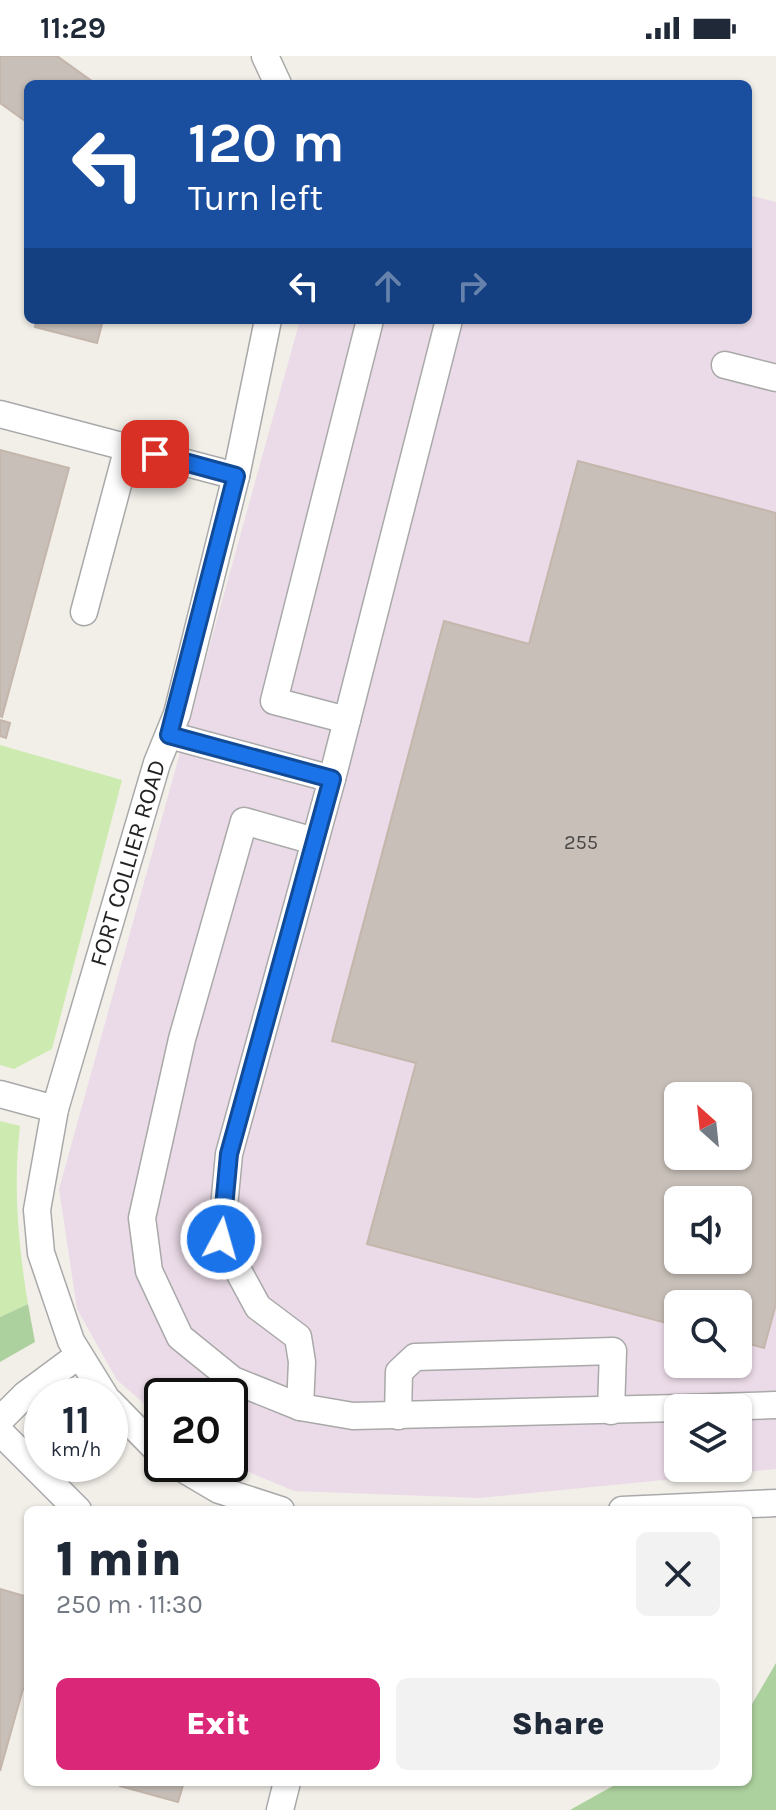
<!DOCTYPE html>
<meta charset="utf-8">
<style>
:root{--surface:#fff;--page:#f2f2f3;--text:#1f2937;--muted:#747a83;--accent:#db2777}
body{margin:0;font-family:Karla,sans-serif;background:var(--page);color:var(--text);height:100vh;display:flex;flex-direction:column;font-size:30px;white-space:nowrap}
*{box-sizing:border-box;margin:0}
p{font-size:26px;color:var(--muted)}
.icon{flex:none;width:44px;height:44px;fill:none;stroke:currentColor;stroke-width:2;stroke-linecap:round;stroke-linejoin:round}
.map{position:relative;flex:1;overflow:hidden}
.drawer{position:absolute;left:24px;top:1450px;width:728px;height:280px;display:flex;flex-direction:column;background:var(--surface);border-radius:12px;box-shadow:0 2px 6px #0004}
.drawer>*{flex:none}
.hud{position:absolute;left:24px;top:24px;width:728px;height:244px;border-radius:12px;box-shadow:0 2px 6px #0004;background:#1a4fa0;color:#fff;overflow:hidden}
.needle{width:52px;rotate:333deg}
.buttons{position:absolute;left:664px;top:1026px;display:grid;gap:16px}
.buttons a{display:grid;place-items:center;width:88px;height:88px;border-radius:12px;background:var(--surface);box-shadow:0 2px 6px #0004;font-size:40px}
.speed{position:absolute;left:24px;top:1322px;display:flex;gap:16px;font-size:40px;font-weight:700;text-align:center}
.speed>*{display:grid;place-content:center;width:104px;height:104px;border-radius:50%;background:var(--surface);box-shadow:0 2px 6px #0004;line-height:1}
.speed small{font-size:20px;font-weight:400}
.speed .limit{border:4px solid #111;border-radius:12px;background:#fff;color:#111}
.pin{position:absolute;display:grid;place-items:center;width:68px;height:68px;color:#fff;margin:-34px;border-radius:16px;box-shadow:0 4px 12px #0006}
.me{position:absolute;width:88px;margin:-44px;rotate:6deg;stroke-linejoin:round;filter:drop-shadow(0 0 6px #0008)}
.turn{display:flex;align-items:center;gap:28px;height:168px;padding:0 32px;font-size:36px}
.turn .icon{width:104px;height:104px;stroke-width:2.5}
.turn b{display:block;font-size:56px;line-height:68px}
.lanes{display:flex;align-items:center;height:76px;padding:0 32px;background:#0003;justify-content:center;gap:40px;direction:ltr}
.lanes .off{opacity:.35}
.round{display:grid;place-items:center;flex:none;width:84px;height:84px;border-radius:12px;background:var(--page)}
.head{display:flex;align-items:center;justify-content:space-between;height:136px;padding:0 32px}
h1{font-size:48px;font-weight:800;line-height:60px}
.cta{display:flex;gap:16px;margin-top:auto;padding:16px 32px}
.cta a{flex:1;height:92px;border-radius:12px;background:var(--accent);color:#fff;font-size:32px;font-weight:800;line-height:92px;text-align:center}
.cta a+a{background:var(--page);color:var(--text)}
.status{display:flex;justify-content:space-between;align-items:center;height:56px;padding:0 40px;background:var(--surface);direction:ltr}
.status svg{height:22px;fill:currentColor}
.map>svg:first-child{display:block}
</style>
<div class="status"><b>11:29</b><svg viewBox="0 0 49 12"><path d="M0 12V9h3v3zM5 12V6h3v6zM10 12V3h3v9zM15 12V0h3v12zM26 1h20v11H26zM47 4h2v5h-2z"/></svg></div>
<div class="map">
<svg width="776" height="1754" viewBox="0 0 776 1754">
<rect width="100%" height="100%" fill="#f2efe9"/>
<path fill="#ebdbe8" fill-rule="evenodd" d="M 748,139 L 776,146 L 776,1413 L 479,1442 L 294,1435 L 230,1408 L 230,1340 L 162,1340 L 162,1363 L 117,1324 L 77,1253 L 59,1133 L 300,264 L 748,264 ZM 678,1040 L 738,1040 L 738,1100 L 678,1100 ZM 678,1144 L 738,1144 L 738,1204 L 678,1204 ZM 678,1248 L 738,1248 L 738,1308 L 678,1308 ZM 678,1352 L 738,1352 L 738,1412 L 678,1412 Z"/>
<g fill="#cdebb0">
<path d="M 0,689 L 122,724 L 52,993 L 14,1013 L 0,1009 Z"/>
<path d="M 0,1065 L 20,1070 C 13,1131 18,1187 28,1248 L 0,1261 Z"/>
</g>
<g fill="#add19e">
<path d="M 28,1248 L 35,1286 L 0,1306 L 0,1261 Z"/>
<path d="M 776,1607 L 776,1754 L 570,1754 L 620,1726 L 748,1726 L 748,1655 Z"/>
</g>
<g fill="#c7bfb8" stroke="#c4b6ab" stroke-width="2" fill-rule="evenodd">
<path d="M 0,0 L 57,0 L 96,28 L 28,28 L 28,67 L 0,47 Z"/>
<path d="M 37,264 L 103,264 L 97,287 L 35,271 Z"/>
<path d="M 0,394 L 69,412 L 2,661 L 0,660 Z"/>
<path d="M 578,405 L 776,457 L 776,1248 L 764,1292 L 738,1285 L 738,1248 L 678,1248 L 678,1270 L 367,1188 L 416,1007 L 332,985 L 444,565 L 529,588 ZM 678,1040 L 738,1040 L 738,1100 L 678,1100 ZM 678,1144 L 738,1144 L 738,1204 L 678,1204 Z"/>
<path d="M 0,664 L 10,667 L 6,682 L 0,680 Z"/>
<path d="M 0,1533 L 28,1541 L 28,1634 L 23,1633 L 0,1715 Z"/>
<path d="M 121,1726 L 184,1726 L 178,1746 L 120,1730 Z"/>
</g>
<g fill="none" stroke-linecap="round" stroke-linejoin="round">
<defs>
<g id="minor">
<path d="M 265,0 L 278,28"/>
<path d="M 725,309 L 776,322"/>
<path d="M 0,358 L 236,420"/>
<path d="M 84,556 L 128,391"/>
<path d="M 347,664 L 274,645 L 370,264"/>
<path d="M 169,679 L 332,723 L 229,1098 L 221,1183 L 258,1251 L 298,1281 L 302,1306 L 300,1351 L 353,1360 L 678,1352"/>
<path d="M 332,723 L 449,264"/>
<path d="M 0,1038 L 55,1053"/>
<path id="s1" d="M 105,1340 L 71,1285 L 41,1197 L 37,1154 L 55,1053 L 157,707 L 177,658 L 236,420 L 268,264"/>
<path d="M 110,1346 L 162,1399"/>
<path d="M 300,1351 L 233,1324 L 180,1281 L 149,1215 L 142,1162 L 182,983 L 244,765 L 314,785"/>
<path d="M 683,1352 L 776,1349"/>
<path d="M 398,1360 L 399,1316 L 415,1301 L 613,1295 L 611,1355"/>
<path d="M 0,1364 L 25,1339 L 79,1299"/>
<path d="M 0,1376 L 78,1454"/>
<path d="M 175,1408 L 219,1434 L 281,1454"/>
<path d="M 622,1454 L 776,1447"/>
<path d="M 280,1754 L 287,1726"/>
</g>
</defs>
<use href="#minor" stroke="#a9a9a9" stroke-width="29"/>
<use href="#minor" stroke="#fff" stroke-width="26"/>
</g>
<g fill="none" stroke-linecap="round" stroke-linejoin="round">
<defs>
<path id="route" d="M 155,398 L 236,420 L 169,679 L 332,723 L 229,1098 L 221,1183"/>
</defs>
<use href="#route" stroke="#114b97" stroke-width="20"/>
<use href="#route" stroke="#1a73e8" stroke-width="14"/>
</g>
<g text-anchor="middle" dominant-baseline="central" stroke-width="6" stroke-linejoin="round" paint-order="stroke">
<g font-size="20" fill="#4b4948">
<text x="581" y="786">255</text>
</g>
<g font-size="24" fill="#222" stroke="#fff">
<text stroke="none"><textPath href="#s1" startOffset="560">FORT COLLIER ROAD</textPath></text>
</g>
</g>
</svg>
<div class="buttons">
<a><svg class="needle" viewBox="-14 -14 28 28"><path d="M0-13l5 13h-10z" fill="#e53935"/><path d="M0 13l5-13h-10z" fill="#747a83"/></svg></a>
<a><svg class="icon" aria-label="sound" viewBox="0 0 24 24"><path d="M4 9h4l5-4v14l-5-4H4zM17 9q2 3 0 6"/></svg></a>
<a><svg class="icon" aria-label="search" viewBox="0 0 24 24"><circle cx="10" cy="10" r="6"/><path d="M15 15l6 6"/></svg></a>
<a><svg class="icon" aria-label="layers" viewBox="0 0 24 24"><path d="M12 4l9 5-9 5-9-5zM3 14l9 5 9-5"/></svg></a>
</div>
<div class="speed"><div>11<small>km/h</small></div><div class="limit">20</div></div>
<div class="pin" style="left:155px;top:398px;background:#d93025"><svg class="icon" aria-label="arrive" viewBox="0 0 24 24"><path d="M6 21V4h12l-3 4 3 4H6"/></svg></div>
<svg class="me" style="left:221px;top:1183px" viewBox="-20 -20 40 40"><circle r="17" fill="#1a73e8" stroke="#fff" stroke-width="3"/><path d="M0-11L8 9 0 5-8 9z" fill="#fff"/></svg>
<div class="hud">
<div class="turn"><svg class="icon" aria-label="left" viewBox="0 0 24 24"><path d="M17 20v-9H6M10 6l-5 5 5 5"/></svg><div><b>120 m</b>Turn left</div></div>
<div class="lanes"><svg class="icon" aria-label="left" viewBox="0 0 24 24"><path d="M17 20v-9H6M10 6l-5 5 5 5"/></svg><svg class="icon off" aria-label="ahead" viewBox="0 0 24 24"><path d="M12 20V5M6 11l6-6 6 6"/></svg><svg class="icon off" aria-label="right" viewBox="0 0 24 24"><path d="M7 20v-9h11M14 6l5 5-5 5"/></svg></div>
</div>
<section class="drawer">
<div class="head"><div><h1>1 min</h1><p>250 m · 11:30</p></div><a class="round"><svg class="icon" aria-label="close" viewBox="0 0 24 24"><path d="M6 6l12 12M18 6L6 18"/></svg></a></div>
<div class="cta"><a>Exit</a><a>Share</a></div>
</section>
</div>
